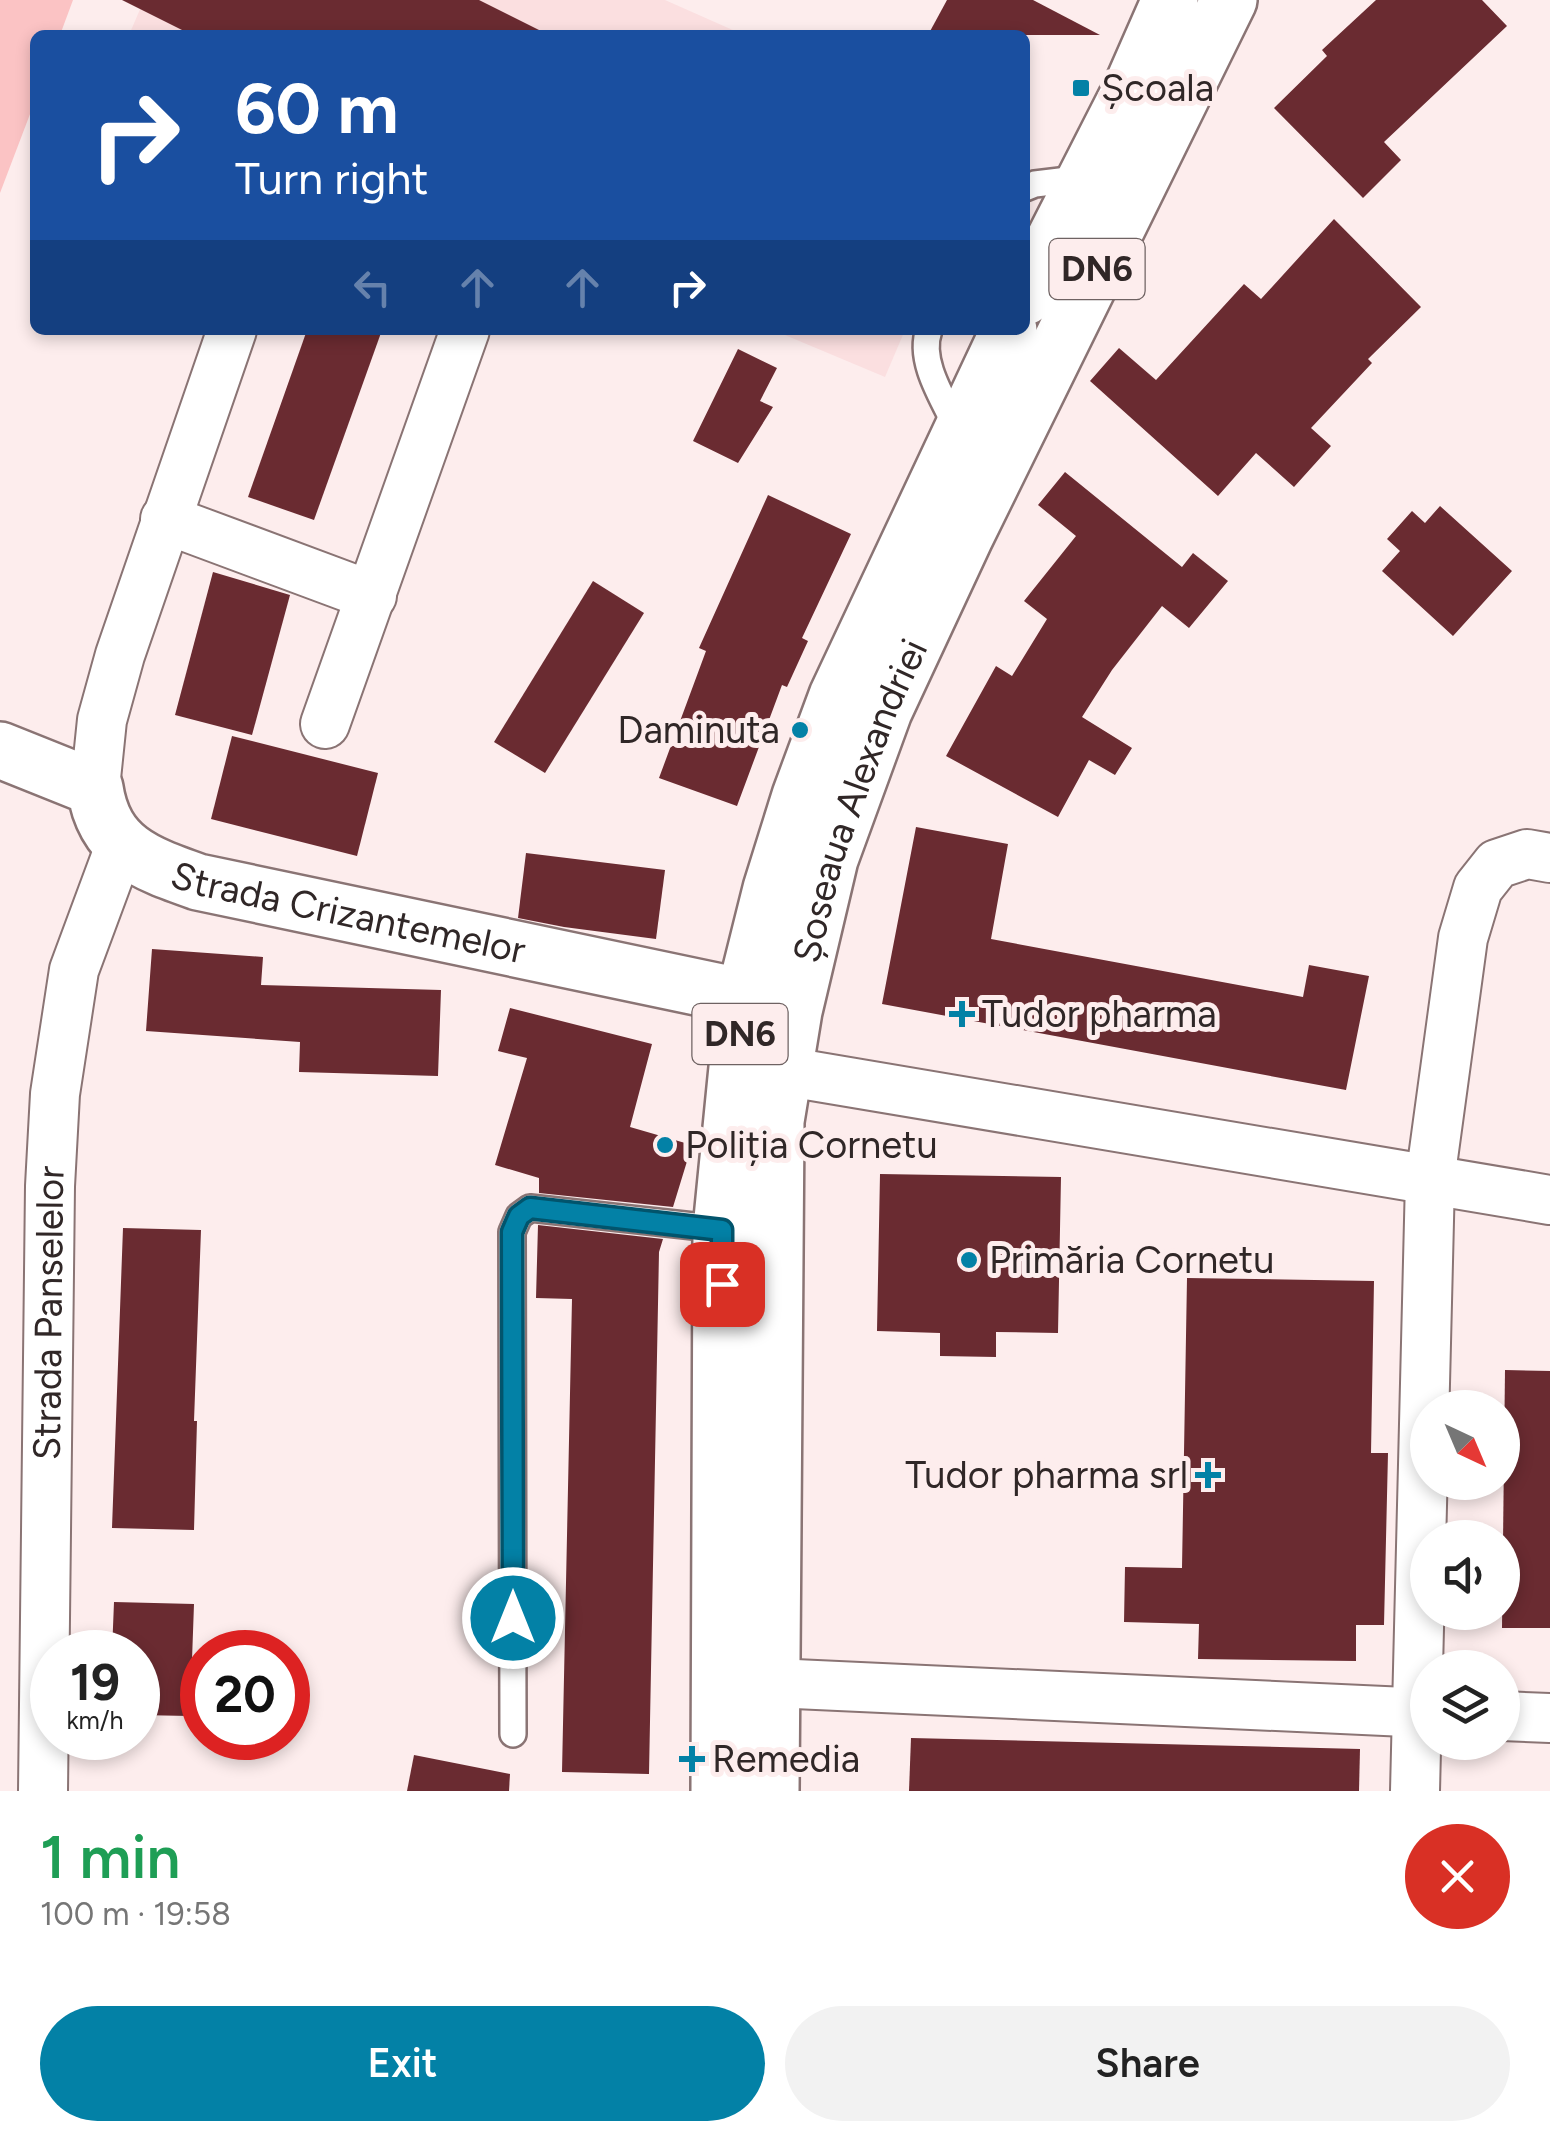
<!DOCTYPE html>
<meta charset="utf-8">
<style>
:root{--surface:#fff;--page:#f2f2f2;--text:#222;--muted:#767676;--accent:#0381a6}
body{margin:0;font-family:Figtree,sans-serif;background:var(--page);color:var(--text);height:100vh;display:flex;flex-direction:column;font-size:38px;white-space:nowrap}
*{box-sizing:border-box;margin:0}
p{font-size:32px;color:var(--muted)}
.icon{flex:none;width:55px;height:55px;fill:none;stroke:currentColor;stroke-width:2;stroke-linecap:round;stroke-linejoin:round}
.map{position:relative;height:1791px;overflow:hidden}
.details{display:flex;flex-direction:column;background:var(--surface);flex:1}
.details>*{flex:none}
.top-card{position:absolute;left:30px;top:30px;width:1000px;height:305px;border-radius:15px;box-shadow:0 5px 15px #0003;background:#1a4fa0;color:#fff;overflow:hidden}
.needle{width:65px;rotate:136deg}
.buttons{position:absolute;left:1410px;top:1390px;display:grid;gap:20px}
.buttons a{display:grid;place-items:center;width:110px;height:110px;border-radius:50%;background:var(--surface);box-shadow:0 5px 15px #0003;font-size:50px}
.speed{position:absolute;left:30px;top:1630px;display:flex;gap:20px;font-size:50px;font-weight:700;text-align:center}
.speed>*{display:grid;place-content:center;width:130px;height:130px;border-radius:50%;background:var(--surface);box-shadow:0 5px 15px #0003;line-height:1}
.speed small{font-size:25px;font-weight:400}
.speed .limit{border:15px solid #d22;background:#fff;color:#111}
.pin{position:absolute;display:grid;place-items:center;width:85px;height:85px;color:#fff;margin:-42px;border-radius:20px;box-shadow:0 5px 15px #0006}
.me{position:absolute;width:110px;margin:-55px;rotate:0deg;stroke-linejoin:round;filter:drop-shadow(0 0 8px #0008)}
.turn{display:flex;align-items:center;gap:35px;height:210px;padding:0 40px;font-size:45px}
.turn .icon{width:130px;height:130px;stroke-width:2.5}
.turn b{display:block;font-size:70px;line-height:85px}
.lanes{display:flex;align-items:center;height:95px;padding:0 40px;background:#0003;justify-content:center;gap:50px;direction:ltr}
.lanes .off{opacity:.35}
.round{display:grid;place-items:center;flex:none;width:105px;height:105px;border-radius:52px;background:var(--page)}
.overview{display:flex;align-items:center;justify-content:space-between;height:170px;padding:0 40px}
h1{font-size:60px;font-weight:600;line-height:75px;color:#1e9e55}
.action{display:flex;gap:20px;margin-top:auto;padding:20px 40px}
.action a{flex:1;height:115px;border-radius:60px;background:var(--accent);color:#fff;font-size:40px;font-weight:600;line-height:115px;text-align:center}
.action a+a{background:var(--page);color:var(--text)}
.map>svg:first-child{display:block}
</style>
<div class="map">
<svg width="1550" height="1791" viewBox="0 0 1550 1791">
<rect width="100%" height="100%" fill="#fdeded"/>
<g fill="#fbdfe0">
<path d="M 144,0 L 665,0 L 744,35 L 129,35 Z"/>
<path d="M 773,330 L 905,330 L 885,377 Z"/>
</g>
<path fill="#fbc3c4" d="M 0,0 L 73,0 L 60,35 L 35,35 L 35,101 L 0,193 Z"/>
<g fill="#6a2b31">
<path d="M 122,0 L 479,0 L 549,35 L 192,35 Z"/>
<path d="M 947,0 L 1033,0 L 1100,35 L 928,35 Z"/>
<path d="M 1376,0 L 1482,0 L 1507,26 L 1384,142 L 1401,160 L 1363,198 L 1274,108 L 1327,56 L 1322,50 Z"/>
<path d="M 1334,219 L 1421,307 L 1368,359 L 1372,363 L 1311,428 L 1331,446 L 1294,487 L 1256,453 L 1218,496 L 1090,381 L 1119,348 L 1156,380 L 1244,284 L 1261,299 Z"/>
<path d="M 307,330 L 382,330 L 314,520 L 248,497 Z"/>
<path d="M 738,349 L 777,368 L 760,401 L 773,407 L 738,463 L 693,441 Z"/>
<path d="M 1065,472 L 1182,567 L 1193,553 L 1228,581 L 1189,628 L 1162,606 L 1112,670 L 1082,717 L 1132,748 L 1115,775 L 1089,760 L 1058,817 L 946,756 L 996,666 L 1012,676 L 1047,619 L 1024,601 L 1076,536 L 1038,505 Z"/>
<path d="M 768,495 L 851,534 L 802,638 L 808,641 L 787,687 L 782,685 L 737,806 L 659,778 L 706,651 L 699,648 Z"/>
<path d="M 1440,506 L 1512,571 L 1453,636 L 1382,571 L 1400,551 L 1387,539 L 1412,511 L 1425,523 Z"/>
<path d="M 213,572 L 290,595 L 252,735 L 175,715 Z"/>
<path d="M 593,581 L 644,613 L 545,773 L 494,742 Z"/>
<path d="M 232,736 L 378,773 L 357,856 L 211,819 Z"/>
<path d="M 916,827 L 1008,844 L 991,939 L 1303,997 L 1309,965 L 1369,976 L 1346,1090 L 882,1004 Z"/>
<path d="M 526,853 L 665,870 L 656,939 L 564,927 L 518,918 Z"/>
<path d="M 152,949 L 263,957 L 261,985 L 441,990 L 438,1076 L 299,1072 L 300,1042 L 146,1031 Z"/>
<path d="M 510,1008 L 652,1044 L 630,1127 L 692,1145 L 673,1207 L 539,1193 L 539,1178 L 495,1165 L 527,1058 L 498,1051 Z"/>
<path d="M 880,1174 L 1061,1177 L 1058,1333 L 996,1332 L 996,1357 L 940,1356 L 940,1333 L 877,1331 Z"/>
<path d="M 538,1225 L 663,1239 L 659,1252 L 649,1774 L 562,1772 L 572,1299 L 536,1298 Z"/>
<path d="M 123,1228 L 201,1230 L 194,1421 L 197,1421 L 194,1530 L 112,1528 Z"/>
<path d="M 1187,1278 L 1374,1281 L 1371,1453 L 1388,1453 L 1384,1625 L 1356,1625 L 1356,1661 L 1198,1659 L 1199,1624 L 1124,1622 L 1125,1567 L 1182,1568 Z"/>
<path d="M 1505,1370 L 1550,1371 L 1550,1628 L 1502,1628 Z"/>
<path d="M 114,1602 L 194,1604 L 190,1716 L 138,1715 L 138,1652 L 112,1652 Z"/>
<path d="M 911,1738 L 1360,1749 L 1359,1791 L 909,1791 Z"/>
<path d="M 414,1755 L 510,1774 L 509,1791 L 407,1791 Z"/>
</g>
<g fill="none" stroke-linecap="round" stroke-linejoin="round">
<defs>
<g id="lane">
<path d="M 1025,188 L 1035,184 L 1085,178"/>
<path d="M 929,330 C 917,362 946,403 959,432"/>
<path d="M 513,1734 L 512,1232 L 519,1216 L 530,1208 L 721,1229"/>
</g>
<g id="street">
<path d="M 165,519 L 372,596"/>
<path d="M 325,724 L 465,330"/>
<path d="M 95,788 L 102,720 L 120,655 L 232,330"/>
<path d="M 783,1071 L 1550,1200"/>
<path d="M 773,1683 L 1428,1713"/>
<path d="M 1502,1716 L 1550,1718"/>
<path id="s1" d="M 43,1791 L 50,1186 L 55,1094 L 74,970 L 120,846"/>
<path d="M 1415,1791 L 1430,1180 L 1463,938 L 1478,888 L 1497,864 L 1527,854 L 1550,858"/>
</g>
<g id="secondary">
<path id="s2" d="M 0,750 L 95,788 C 104,849 144,863 198,882 L 744,997"/>
</g>
<g id="highway">
<path d="M 1025,297 L 1130,91 L 1170,0"/>
<path d="M 719,1791 L 721,1229 L 744,997 L 771,889 L 800,796 L 837,696 L 1009,330"/>
<path id="s3" d="M 771,1791 L 776,1121 L 794,1011 L 830,859 L 884,711 L 965,537 L 1229,0"/>
</g>
</defs>
<use href="#lane" stroke="#8a7474" stroke-width="30"/>
<use href="#street" stroke="#8a7474" stroke-width="52"/>
<use href="#secondary" stroke="#8a7474" stroke-width="60"/>
<use href="#highway" stroke="#8a7474" stroke-width="60"/>
<use href="#lane" stroke="#fff" stroke-width="25"/>
<use href="#street" stroke="#fff" stroke-width="48"/>
<use href="#secondary" stroke="#fff" stroke-width="55"/>
<use href="#highway" stroke="#fff" stroke-width="55"/>
</g>
<g fill="none" stroke-linecap="round" stroke-linejoin="round">
<defs>
<path id="route" d="M 513,1618 L 512,1232 L 519,1216 L 530,1208 L 722,1230 L 722,1284"/>
</defs>
<use href="#route" stroke="#02546c" stroke-width="25"/>
<use href="#route" stroke="#0381a6" stroke-width="18"/>
</g>
<g fill="#0381a6" stroke="#fdeded" stroke-width="4">
<rect x="1071" y="78" width="20" height="20" rx="5"/>
<circle cx="800" cy="730" r="10"/>
<path d="M957 999h10v10h10v10h-10v10h-10v-10h-10v-10h10z"/>
<circle cx="665" cy="1145" r="10"/>
<circle cx="969" cy="1260" r="10"/>
<path d="M1203 1460h10v10h10v10h-10v10h-10v-10h-10v-10h10z"/>
<path d="M687 1744h10v10h10v10h-10v10h-10v-10h-10v-10h10z"/>
</g>
<g text-anchor="middle" dominant-baseline="central" stroke-width="10" stroke-linejoin="round" paint-order="stroke">
<g fill="#fdeded" stroke="#6e6262" stroke-width="2.5">
<rect x="1049.5" y="239" width="95" height="60" rx="8"/>
<rect x="692.5" y="1004" width="95" height="60" rx="8"/>
</g>
<g font-size="35" font-weight="bold" fill="#302727">
<text x="1097" y="269">DN6</text>
<text x="740" y="1034">DN6</text>
</g>
<g font-size="38" fill="#302727" stroke="#fdeded" text-anchor="start">
<text x="1101" y="88">Școala</text>
<text x="780" y="730" text-anchor="end">Daminuta</text>
<text x="982" y="1014">Tudor pharma</text>
<text x="685" y="1145">Poliția Cornetu</text>
<text x="989" y="1260">Primăria Cornetu</text>
<text x="1188" y="1475" text-anchor="end">Tudor pharma srl</text>
<text x="712" y="1759">Remedia</text>
</g>
<g font-size="38" fill="#302727" stroke="#fdeded">
<text stroke="none"><textPath href="#s3" startOffset="1002">Șoseaua Alexandriei</textPath></text>
<text stroke="none"><textPath href="#s2" startOffset="405">Strada Crizantemelor</textPath></text>
<text stroke="none"><textPath href="#s1" startOffset="478">Strada Panselelor</textPath></text>
</g>
</g>
</svg>
<div class="buttons">
<a><svg class="needle" viewBox="-14 -14 28 28"><path d="M0-13l5 13h-10z" fill="#e53935"/><path d="M0 13l5-13h-10z" fill="#767676"/></svg></a>
<a><svg class="icon" aria-label="sound" viewBox="0 0 24 24"><path d="M4 9h4l5-4v14l-5-4H4zM17 9q2 3 0 6"/></svg></a>
<a><svg class="icon" aria-label="layers" viewBox="0 0 24 24"><path d="M12 4l9 5-9 5-9-5zM3 14l9 5 9-5"/></svg></a>
</div>
<div class="speed"><div>19<small>km/h</small></div><div class="limit">20</div></div>
<div class="pin" style="left:722px;top:1284px;background:#d93025"><svg class="icon" aria-label="arrive" viewBox="0 0 24 24"><path d="M6 21V4h12l-3 4 3 4H6"/></svg></div>
<svg class="me" style="left:513px;top:1618px" viewBox="-20 -20 40 40"><circle r="17" fill="#0381a6" stroke="#fff" stroke-width="3"/><path d="M0-11L8 9 0 5-8 9z" fill="#fff"/></svg>
<div class="top-card">
<div class="turn"><svg class="icon" aria-label="right" viewBox="0 0 24 24"><path d="M7 20v-9h11M14 6l5 5-5 5"/></svg><div><b>60 m</b>Turn right</div></div>
<div class="lanes"><svg class="icon off" aria-label="left" viewBox="0 0 24 24"><path d="M17 20v-9H6M10 6l-5 5 5 5"/></svg><svg class="icon off" aria-label="ahead" viewBox="0 0 24 24"><path d="M12 20V5M6 11l6-6 6 6"/></svg><svg class="icon off" aria-label="ahead" viewBox="0 0 24 24"><path d="M12 20V5M6 11l6-6 6 6"/></svg><svg class="icon" aria-label="right" viewBox="0 0 24 24"><path d="M7 20v-9h11M14 6l5 5-5 5"/></svg></div>
</div>
</div>
<section class="details">
<div class="overview"><div><h1>1 min</h1><p>100 m · 19:58</p></div><a class="round" style="background:#d93025;color:#fff"><svg class="icon" aria-label="close" viewBox="0 0 24 24"><path d="M6 6l12 12M18 6L6 18"/></svg></a></div>
<div class="action"><a>Exit</a><a>Share</a></div>
</section>
